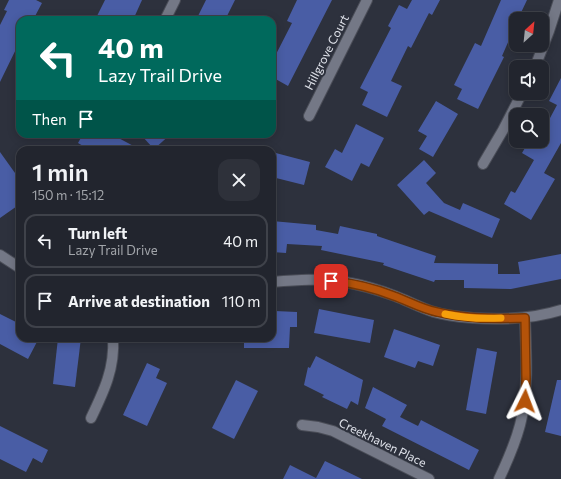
<!DOCTYPE html>
<meta charset="utf-8">
<style>
:root{--surface:#22252e;--page:#2e313a;--text:#f1f3f6;--muted:#a2a5aa;--line:#3f424a}
body{margin:0;font-family:Commissioner,sans-serif;background:var(--page);color:var(--text);height:100vh;display:flex;flex-direction:column;font-size:15px;white-space:nowrap}
*{box-sizing:border-box;margin:0}
p{font-size:13px;color:var(--muted)}
.icon{flex:none;width:22px;height:22px;fill:none;stroke:currentColor;stroke-width:2;stroke-linecap:round;stroke-linejoin:round}
.map{position:relative;flex:1;overflow:hidden}
.panel{position:absolute;left:16px;top:146px;width:260px;height:196px;display:flex;flex-direction:column;background:var(--surface);border-radius:12px;box-shadow:0 2px 10px #0003,0 0 0 1px var(--line)}
.panel>*{flex:none}
.guide{position:absolute;left:16px;top:16px;width:260px;height:122px;border-radius:12px;box-shadow:0 2px 10px #0003,0 0 0 1px var(--line);background:#00695c;color:#fff;overflow:hidden}
.needle{width:26px;rotate:27deg}
.buttons{position:absolute;left:509px;top:12px;display:grid;gap:8px}
.buttons a{display:grid;place-items:center;width:40px;height:40px;border-radius:8px;background:var(--surface);box-shadow:0 2px 10px #0003,0 0 0 1px var(--line);font-size:20px}
.pin{position:absolute;display:grid;place-items:center;width:34px;height:34px;color:#fff;margin:-17px;border-radius:8px;box-shadow:0 2px 6px #0006}
.me{position:absolute;width:44px;margin:-22px;rotate:3deg;stroke-linejoin:round;filter:drop-shadow(0 0 3px #0008)}
.turn{display:flex;align-items:center;gap:14px;height:84px;padding:0 16px;font-size:18px}
.turn .icon{width:52px;height:52px;stroke-width:2.5}
.turn b{display:block;font-size:28px;line-height:34px}
.then{display:flex;align-items:center;height:38px;padding:0 16px;background:#0003;gap:8px;font-size:15px}
.round{display:grid;place-items:center;flex:none;width:42px;height:42px;border-radius:12px;background:var(--page)}
.overview{display:flex;align-items:center;justify-content:space-between;height:68px;padding:0 16px}
h1{font-size:24px;font-weight:600;line-height:30px}
ul{padding:0;list-style:none}
li{display:flex;align-items:center;gap:12px;height:54px;margin:0 8px 6px;padding:0 8px;border:2px solid var(--line);border-radius:12px}
li div{flex:1}
li b{display:block;font-size:15px}
li em{font-style:normal}
.map>svg:first-child{display:block}
</style>
<div class="map">
<svg width="561" height="479" viewBox="0 0 561 479">
<rect width="100%" height="100%" fill="#2d313d"/>
<g fill="#495da5">
<path d="M 9,0 L 36,0 L 42,3 L 33,20 L 20,20 L 20,41 L 0,82 L 0,25 L 7,11 L 4,10 Z"/>
<path d="M 105,0 L 142,0 L 133,20 L 95,20 Z"/>
<path d="M 206,0 L 235,0 L 225,20 L 196,20 Z"/>
<path d="M 297,0 L 332,0 L 288,86 L 272,77 L 272,73 L 276,65 L 272,62 L 292,23 L 287,21 Z"/>
<path d="M 412,0 L 440,0 L 432,15 L 429,13 L 411,48 L 408,46 L 391,81 L 402,86 L 387,117 L 362,105 L 368,92 L 360,88 L 391,28 L 388,26 L 399,5 L 407,9 Z"/>
<path d="M 501,0 L 527,0 L 518,19 L 516,19 L 516,24 L 502,56 L 504,57 L 478,109 L 457,99 L 462,89 L 454,85 L 475,43 L 481,46 Z"/>
<path d="M 561,78 L 561,143 L 544,173 L 555,179 L 531,220 L 504,204 L 511,191 L 515,193 L 534,160 L 522,153 L 529,141 L 542,141 L 542,133 L 557,105 L 549,101 Z"/>
<path d="M 436,101 L 458,114 L 433,157 L 419,149 L 427,136 L 418,131 Z"/>
<path d="M 356,124 L 384,138 L 369,167 L 361,163 L 352,181 L 325,167 L 335,149 L 342,153 Z"/>
<path d="M 83,134 L 111,134 L 141,150 L 90,150 L 78,143 Z"/>
<path d="M 140,134 L 171,134 L 154,149 Z"/>
<path d="M 0,152 L 20,180 L 20,204 L 0,218 Z"/>
<path d="M 272,152 L 310,162 L 304,185 L 272,177 Z"/>
<path d="M 424,160 L 436,173 L 426,183 L 444,203 L 460,210 L 463,203 L 500,219 L 492,238 L 429,211 L 424,215 L 397,185 Z"/>
<path d="M 272,221 L 316,225 L 316,230 L 338,234 L 340,226 L 377,234 L 377,236 L 436,256 L 434,263 L 498,264 L 498,274 L 520,274 L 518,262 L 561,254 L 561,279 L 511,289 L 464,288 L 464,280 L 435,280 L 434,282 L 383,265 L 384,263 L 321,250 L 322,246 L 287,244 L 286,253 L 272,252 Z"/>
<path d="M 319,309 L 374,320 L 370,343 L 314,333 Z"/>
<path d="M 275,311 L 297,312 L 297,327 L 290,327 L 289,348 L 244,348 L 244,338 L 272,338 L 272,317 L 274,317 Z"/>
<path d="M 0,314 L 20,324 L 20,338 L 39,338 L 28,359 L 0,344 Z"/>
<path d="M 394,329 L 440,345 L 433,366 L 418,361 L 415,368 L 384,357 Z"/>
<path d="M 58,338 L 81,338 L 75,387 L 53,384 Z"/>
<path d="M 477,348 L 497,352 L 486,414 L 466,410 Z"/>
<path d="M 316,356 L 363,380 L 358,405 L 351,401 L 347,409 L 322,397 L 324,395 L 304,385 L 308,367 L 310,368 Z"/>
<path d="M 147,363 L 160,369 L 156,378 L 167,383 L 147,426 L 123,415 Z"/>
<path d="M 236,380 L 258,391 L 234,439 L 212,428 Z"/>
<path d="M 557,380 L 561,380 L 561,436 L 545,432 Z"/>
<path d="M 373,387 L 407,405 L 400,417 L 418,426 L 421,420 L 479,450 L 469,470 L 382,426 L 386,419 L 365,408 Z"/>
<path d="M 0,426 L 48,450 L 42,463 L 33,458 L 26,472 L 0,459 Z"/>
<path d="M 325,461 L 362,479 L 283,479 L 290,465 L 316,478 Z"/>
</g>
<g fill="none" stroke-linecap="round" stroke-linejoin="round">
<defs>
<g id="street">
<path d="M 165,20 L 175,0"/>
<path d="M 535,67 L 549,31 L 559,0"/>
<path d="M 309,116 L 367,0"/>
<path d="M 483,164 L 503,130 L 522,93"/>
<path d="M 0,255 L 20,268"/>
<path d="M 272,282 C 296,280 321,278 345,282 C 362,285 379,290 395,296 C 408,301 421,308 434,312 C 447,316 461,317 473,318 C 503,320 533,319 561,310"/>
<path d="M 91,418 C 104,391 115,368 113,338"/>
<path d="M 302,425 L 318,427 L 333,431 L 429,479"/>
<path d="M 499,479 C 507,462 515,444 520,425 C 529,390 526,353 525,318"/>
</g>
</defs>
<use href="#street" stroke="#4a4d57" stroke-width="12"/>
<use href="#street" stroke="#747886" stroke-width="10"/>
</g>
<g fill="none" stroke-linecap="round" stroke-linejoin="round">
<defs>
<path id="route" d="M 331,281 C 353,283 374,288 394,296 C 408,301 422,309 437,312 C 466,319 495,319 525,318 L 526,379 L 525,401"/>
</defs>
<use href="#route" stroke="#753606" stroke-width="10"/>
<use href="#route" stroke="#b45309" stroke-width="7"/>
<path stroke="#f59e0b" stroke-width="7" d="M 445,314 C 463,318 482,319 501,318"/>
</g>
<g text-anchor="middle" dominant-baseline="central" stroke-width="4" stroke-linejoin="round" paint-order="stroke">
<g font-size="12" fill="#dfe2ea" stroke="#2d313d">
<text transform="translate(326 52) rotate(-63)">Hillgrove Court</text>
<text transform="translate(383 442) rotate(26)">Creekhaven Place</text>
</g>
</g>
</svg>
<div class="buttons">
<a><svg class="needle" viewBox="-14 -14 28 28"><path d="M0-13l5 13h-10z" fill="#e53935"/><path d="M0 13l5-13h-10z" fill="#a2a5aa"/></svg></a>
<a><svg class="icon" aria-label="sound" viewBox="0 0 24 24"><path d="M4 9h4l5-4v14l-5-4H4zM17 9q2 3 0 6"/></svg></a>
<a><svg class="icon" aria-label="search" viewBox="0 0 24 24"><circle cx="10" cy="10" r="6"/><path d="M15 15l6 6"/></svg></a>
</div>
<div class="pin" style="left:331px;top:281px;background:#d93025"><svg class="icon" aria-label="arrive" viewBox="0 0 24 24"><path d="M6 21V4h12l-3 4 3 4H6"/></svg></div>
<svg class="me" style="left:525px;top:401px" viewBox="-20 -20 40 40"><path d="M0-17L14 15 0 8-14 15z" fill="#b45309" stroke="#fff" stroke-width="4"/></svg>
<div class="guide">
<div class="turn"><svg class="icon" aria-label="left" viewBox="0 0 24 24"><path d="M17 20v-9H6M10 6l-5 5 5 5"/></svg><div><b>40 m</b>Lazy Trail Drive</div></div>
<div class="then">Then<svg class="icon" aria-label="arrive" viewBox="0 0 24 24"><path d="M6 21V4h12l-3 4 3 4H6"/></svg></div>
</div>
<section class="panel">
<div class="overview"><div><h1>1 min</h1><p>150 m · 15:12</p></div><a class="round"><svg class="icon" aria-label="close" viewBox="0 0 24 24"><path d="M6 6l12 12M18 6L6 18"/></svg></a></div>
<ul>
<li><svg class="icon" aria-label="left" viewBox="0 0 24 24"><path d="M17 20v-9H6M10 6l-5 5 5 5"/></svg><div><b>Turn left</b><p>Lazy Trail Drive</p></div><em>40 m</em></li>
<li><svg class="icon" aria-label="arrive" viewBox="0 0 24 24"><path d="M6 21V4h12l-3 4 3 4H6"/></svg><div><b>Arrive at destination</b></div><em>110 m</em></li>
</ul>
</section>
</div>
